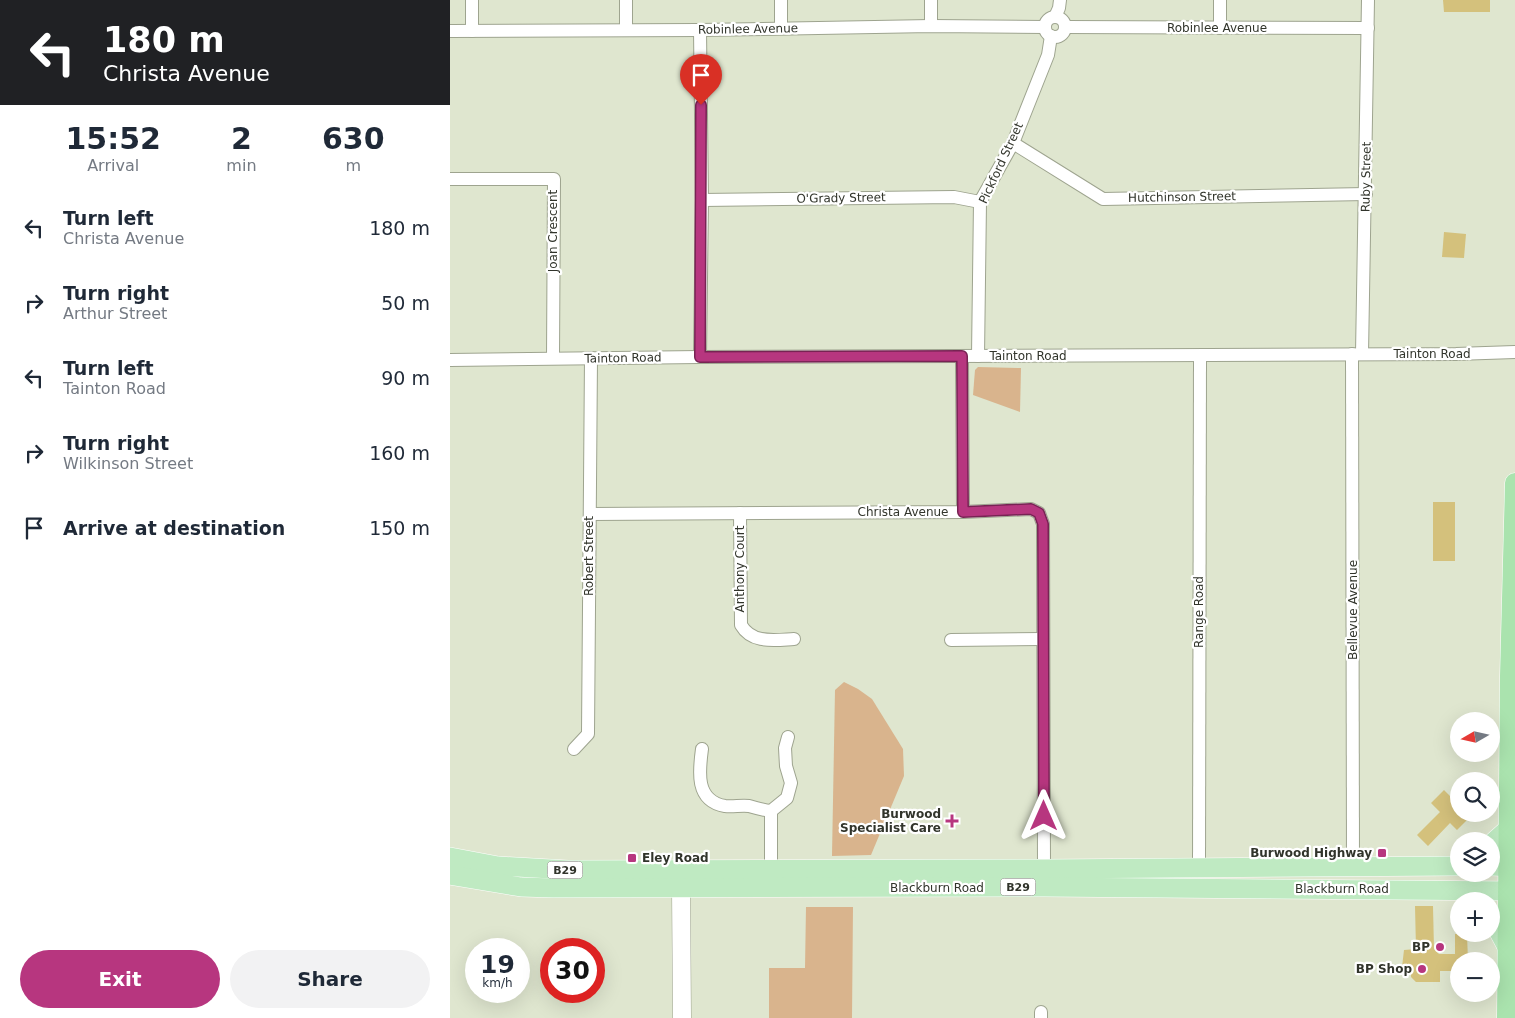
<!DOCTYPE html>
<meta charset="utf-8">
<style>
:root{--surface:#fff;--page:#f2f2f3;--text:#1f2937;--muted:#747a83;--accent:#b7367f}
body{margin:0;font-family:"DejaVu Sans",sans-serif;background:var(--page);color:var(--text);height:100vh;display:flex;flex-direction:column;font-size:19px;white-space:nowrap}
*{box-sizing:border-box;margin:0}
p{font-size:16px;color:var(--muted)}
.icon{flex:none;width:28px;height:28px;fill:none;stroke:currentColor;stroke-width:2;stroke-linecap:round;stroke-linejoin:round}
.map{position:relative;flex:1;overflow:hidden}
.drawer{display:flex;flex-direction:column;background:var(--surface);width:450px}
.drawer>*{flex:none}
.hud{background:#202124;color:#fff;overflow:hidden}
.needle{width:32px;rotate:261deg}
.fabs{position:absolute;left:1000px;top:712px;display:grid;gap:10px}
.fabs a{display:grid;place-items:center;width:50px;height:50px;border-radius:50%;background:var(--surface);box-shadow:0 5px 20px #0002;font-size:25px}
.speed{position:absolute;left:15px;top:938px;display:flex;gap:10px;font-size:25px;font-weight:700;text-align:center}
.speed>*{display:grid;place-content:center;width:65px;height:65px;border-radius:50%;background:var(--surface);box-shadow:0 5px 20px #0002;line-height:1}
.speed small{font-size:12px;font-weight:400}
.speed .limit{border:8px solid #d22;background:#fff;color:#111}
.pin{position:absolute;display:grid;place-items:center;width:42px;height:42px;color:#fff;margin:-51px -21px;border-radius:50% 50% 50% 0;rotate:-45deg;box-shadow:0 0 5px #0007}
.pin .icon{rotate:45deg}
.me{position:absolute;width:55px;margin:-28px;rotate:0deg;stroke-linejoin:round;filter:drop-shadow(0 0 4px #0008)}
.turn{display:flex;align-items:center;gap:18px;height:105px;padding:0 20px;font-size:22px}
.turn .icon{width:65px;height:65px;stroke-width:2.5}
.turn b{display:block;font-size:35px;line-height:42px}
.eta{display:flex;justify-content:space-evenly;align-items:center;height:85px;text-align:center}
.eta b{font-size:30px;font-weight:600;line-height:35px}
.action{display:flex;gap:10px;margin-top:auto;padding:10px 20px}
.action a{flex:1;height:58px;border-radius:30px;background:var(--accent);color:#fff;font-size:20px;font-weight:600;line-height:58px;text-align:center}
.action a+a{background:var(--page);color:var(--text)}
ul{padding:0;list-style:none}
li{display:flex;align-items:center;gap:15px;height:75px;padding:0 20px}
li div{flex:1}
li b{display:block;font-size:19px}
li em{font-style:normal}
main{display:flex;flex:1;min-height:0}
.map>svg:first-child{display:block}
</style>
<main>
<section class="drawer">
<div class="hud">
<div class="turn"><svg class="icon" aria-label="left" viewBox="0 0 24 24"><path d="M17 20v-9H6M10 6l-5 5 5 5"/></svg><div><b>180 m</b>Christa Avenue</div></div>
</div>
<div class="eta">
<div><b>15:52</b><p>Arrival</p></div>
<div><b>2</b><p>min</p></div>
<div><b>630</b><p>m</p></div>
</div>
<ul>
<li><svg class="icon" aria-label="left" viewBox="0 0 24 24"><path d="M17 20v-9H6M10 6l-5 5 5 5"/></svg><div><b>Turn left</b><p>Christa Avenue</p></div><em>180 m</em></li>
<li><svg class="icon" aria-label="right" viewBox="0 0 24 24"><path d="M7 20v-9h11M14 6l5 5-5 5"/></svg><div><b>Turn right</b><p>Arthur Street</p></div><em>50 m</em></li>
<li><svg class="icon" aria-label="left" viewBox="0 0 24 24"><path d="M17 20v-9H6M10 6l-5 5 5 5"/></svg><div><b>Turn left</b><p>Tainton Road</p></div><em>90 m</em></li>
<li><svg class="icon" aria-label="right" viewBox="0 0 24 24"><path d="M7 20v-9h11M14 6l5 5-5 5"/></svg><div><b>Turn right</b><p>Wilkinson Street</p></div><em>160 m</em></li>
<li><svg class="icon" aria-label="arrive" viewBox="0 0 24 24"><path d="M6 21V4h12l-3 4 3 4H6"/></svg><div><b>Arrive at destination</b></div><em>150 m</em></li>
</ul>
<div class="action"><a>Exit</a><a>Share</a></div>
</section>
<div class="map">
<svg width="1065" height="1018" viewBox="0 0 1065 1018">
<rect width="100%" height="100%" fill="#dfe6cf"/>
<g fill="#d9b48d">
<path d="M 528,367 L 571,368 L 570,412 L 523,395 L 525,370 Z"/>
<path d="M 394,682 L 408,689 L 422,699 L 453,749 L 454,776 L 421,855 L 382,856 L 385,690 Z"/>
<path d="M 356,907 L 403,907 L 402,1018 L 319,1018 L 319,968 L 355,968 Z"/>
</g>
<g fill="#d4c17c">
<path d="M 993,0 L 1040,0 L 1040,12 L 994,12 Z"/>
<path d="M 994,232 L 1016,234 L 1014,258 L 992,257 Z"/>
<rect x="983" y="502" width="22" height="59"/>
<path d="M 994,790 L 1003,799 L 1009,793 L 1009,814 L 1023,814 L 1007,830 L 1000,823 L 978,846 L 967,835 L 990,812 L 981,803 Z"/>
<path d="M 965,906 L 983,906 L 984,949 L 989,954 L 1005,954 L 1005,934 L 1017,934 L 1018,961 L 1009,961 L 1009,971 L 990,971 L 990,982 L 966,982 L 961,977 L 961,967 L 952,967 L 954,950 L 966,949 Z"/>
</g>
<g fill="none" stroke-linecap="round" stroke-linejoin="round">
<defs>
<g id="minor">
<path d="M 605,17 L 609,8 L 610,0"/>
<circle cx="605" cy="27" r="10"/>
<path d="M 481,26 L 481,0"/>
<path d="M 615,27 L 918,28"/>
<path d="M 331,28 L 331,0"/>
<path d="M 770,28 L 770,0"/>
<path d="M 176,30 L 176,0"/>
<path d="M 0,31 L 250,30 L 481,26 L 595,27"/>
<path d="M 22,31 L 22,0"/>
<path d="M 563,143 L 653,199 L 916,194"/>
<path d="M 0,179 L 104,179 L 103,358"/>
<path d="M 252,200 L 504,197 L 530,202"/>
<path d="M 902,354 L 903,866"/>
<path d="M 912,354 L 918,0"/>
<path d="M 528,356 L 530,202 L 563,143 L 598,55 L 601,36"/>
<path d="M 250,357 L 252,200 L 250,30"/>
<path d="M 512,357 L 513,512"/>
<path d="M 0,360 L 250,357 L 1006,354 L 1065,352"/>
<path d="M 290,513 L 291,625 C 302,644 324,640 344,639"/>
<path d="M 140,514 L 513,512 L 581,509 L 589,513 L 593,524 L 594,869"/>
<path d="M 501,640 L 592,639"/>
<path d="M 124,749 L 138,734 L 141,358"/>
<path d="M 252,749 C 249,771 245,801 275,806 C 283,807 291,805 299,806 C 306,808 313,810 321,811 L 337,798 L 341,783 L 336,766 L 335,748 L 338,737"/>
<path d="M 749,868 L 750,356"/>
<path d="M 321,870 L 321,811"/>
<path d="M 591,1018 L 591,1012"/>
</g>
<path id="secondary" d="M 231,888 L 232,1018"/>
<g id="primary">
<path d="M 1041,844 L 1059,828"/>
<path d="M 0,857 L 48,866 L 118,870 L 594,869 L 1009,866"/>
<path d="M 1041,866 L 1065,867"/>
<path d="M 0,875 L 71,887 L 103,888 L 594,887 L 1065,891"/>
<path d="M 1041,917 L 1057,947"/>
</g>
<path id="trunk" d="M 1057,1018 L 1060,676 L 1065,483"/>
</defs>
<use href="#minor" stroke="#9ea48f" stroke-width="14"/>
<use href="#secondary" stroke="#9ea48f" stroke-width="19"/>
<use href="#primary" stroke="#fff" stroke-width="20"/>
<use href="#trunk" stroke="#fff" stroke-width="21"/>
<use href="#minor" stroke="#fff" stroke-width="12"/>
<use href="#secondary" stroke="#fff" stroke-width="18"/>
<use href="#primary" stroke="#bfeac2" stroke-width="19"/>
<use href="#trunk" stroke="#aae3ae" stroke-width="20"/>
</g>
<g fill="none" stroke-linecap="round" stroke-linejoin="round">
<defs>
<path id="route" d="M 251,105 L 250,357 L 512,356 L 513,512 L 581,509 L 589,513 L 593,524 L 594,816"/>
</defs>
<use href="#route" stroke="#772353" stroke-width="12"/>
<use href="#route" stroke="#b7367f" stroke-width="9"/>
</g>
<g fill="#b7367f" stroke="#fff" stroke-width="2">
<path d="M499.5 813.5h5v5h5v5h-5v5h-5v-5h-5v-5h5z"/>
<rect x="927" y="848" width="10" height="10" rx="2.5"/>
<rect x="177" y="853" width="10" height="10" rx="2.5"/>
<circle cx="990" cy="947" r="5"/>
<circle cx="972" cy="969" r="5"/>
</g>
<g text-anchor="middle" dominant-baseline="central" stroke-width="4.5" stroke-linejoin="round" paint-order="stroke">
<g fill="#fff" stroke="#6f716b" stroke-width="1">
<rect x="97.5" y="861.5" width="35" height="17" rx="4"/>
<rect x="550.5" y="878.5" width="35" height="17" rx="4"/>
</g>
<g font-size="11" font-weight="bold" fill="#31342b">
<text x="115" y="870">B29</text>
<text x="568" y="887">B29</text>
</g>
<g font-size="12" fill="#31342b" stroke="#fff">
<text x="767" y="28">Robinlee Avenue</text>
<text transform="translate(298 29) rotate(-1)">Robinlee Avenue</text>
<text transform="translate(551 163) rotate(-65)">Pickford Street</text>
<text transform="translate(916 177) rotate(-89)">Ruby Street</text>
<text transform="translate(732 197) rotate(-1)">Hutchinson Street</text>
<text transform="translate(391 198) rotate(-1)">O'Grady Street</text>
<text transform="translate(103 231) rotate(-90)">Joan Crescent</text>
<text x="982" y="354">Tainton Road</text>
<text x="578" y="356">Tainton Road</text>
<text transform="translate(173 358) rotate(-1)">Tainton Road</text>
<text x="453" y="512">Christa Avenue</text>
<text transform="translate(139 556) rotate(-90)">Robert Street</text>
<text transform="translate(290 569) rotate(-90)">Anthony Court</text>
<text transform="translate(903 610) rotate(-90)">Bellevue Avenue</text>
<text transform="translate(749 612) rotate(-90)">Range Road</text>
<text x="487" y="888">Blackburn Road</text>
<text x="892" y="889">Blackburn Road</text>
</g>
<g font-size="12" font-weight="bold" fill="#31342b" stroke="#fff" text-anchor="end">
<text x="491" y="814">Burwood<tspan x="491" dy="14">Specialist Care</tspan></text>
<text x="922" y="853">Burwood Highway</text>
<text x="192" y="858" text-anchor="start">Eley Road</text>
<text x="980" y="947">BP</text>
<text x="962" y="969">BP Shop</text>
</g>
</g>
</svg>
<div class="fabs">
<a><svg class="needle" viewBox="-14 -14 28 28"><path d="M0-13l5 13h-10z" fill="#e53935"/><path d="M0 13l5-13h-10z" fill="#747a83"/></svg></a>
<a><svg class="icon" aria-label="search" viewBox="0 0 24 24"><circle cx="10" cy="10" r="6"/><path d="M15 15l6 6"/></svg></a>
<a><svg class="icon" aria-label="layers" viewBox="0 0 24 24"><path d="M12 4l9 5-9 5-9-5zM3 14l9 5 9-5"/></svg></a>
<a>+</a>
<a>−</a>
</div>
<div class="speed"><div>19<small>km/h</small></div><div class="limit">30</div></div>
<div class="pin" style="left:251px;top:105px;background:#d93025"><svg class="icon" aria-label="arrive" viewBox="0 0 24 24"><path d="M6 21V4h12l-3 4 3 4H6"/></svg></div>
<svg class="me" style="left:594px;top:816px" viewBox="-20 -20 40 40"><path d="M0-17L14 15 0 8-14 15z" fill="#b7367f" stroke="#fff" stroke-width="4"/></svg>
</div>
</main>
